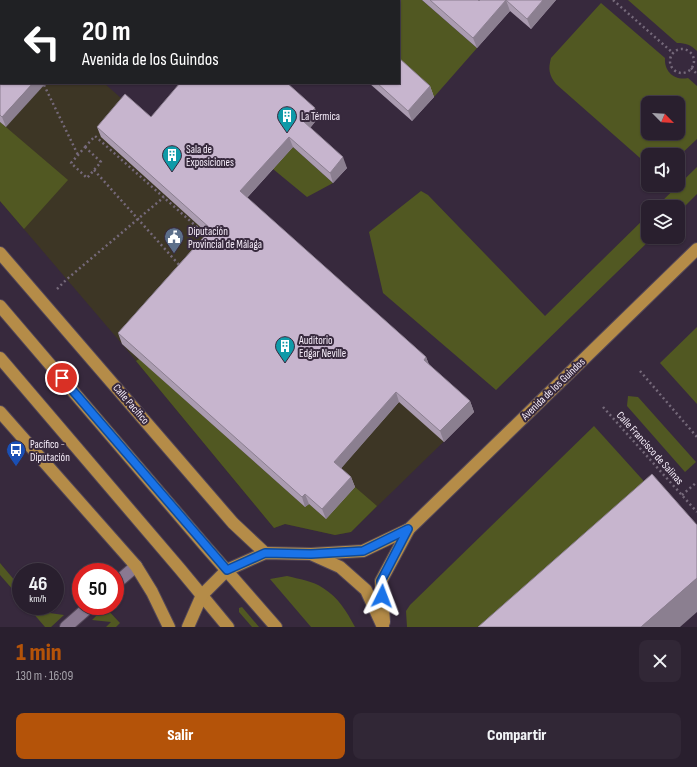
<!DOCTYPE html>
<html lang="es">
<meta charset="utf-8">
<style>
:root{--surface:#291f2e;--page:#312736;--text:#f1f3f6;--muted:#a5a2aa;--line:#453d4a;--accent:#b45309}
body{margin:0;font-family:"Sofia Sans Condensed",sans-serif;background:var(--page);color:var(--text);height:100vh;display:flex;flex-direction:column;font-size:15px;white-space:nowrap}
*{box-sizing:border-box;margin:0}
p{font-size:13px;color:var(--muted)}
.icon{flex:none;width:22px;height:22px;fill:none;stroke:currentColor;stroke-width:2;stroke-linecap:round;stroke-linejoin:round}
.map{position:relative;height:627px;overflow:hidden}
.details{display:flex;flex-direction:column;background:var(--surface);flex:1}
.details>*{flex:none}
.top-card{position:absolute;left:0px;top:0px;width:400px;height:84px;box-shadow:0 1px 3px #0004,0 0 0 1px var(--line);background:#202124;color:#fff;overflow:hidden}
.needle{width:26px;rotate:114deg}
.controls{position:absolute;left:641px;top:96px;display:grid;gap:8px}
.controls a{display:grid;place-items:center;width:44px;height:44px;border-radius:8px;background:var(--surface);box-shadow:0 1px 3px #0004,0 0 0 1px var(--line);font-size:20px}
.speed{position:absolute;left:12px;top:563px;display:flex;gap:8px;font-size:20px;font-weight:700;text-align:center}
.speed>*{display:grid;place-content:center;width:52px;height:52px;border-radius:50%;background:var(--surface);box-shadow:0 1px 3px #0004,0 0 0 1px var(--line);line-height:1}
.speed small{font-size:10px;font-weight:400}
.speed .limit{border:6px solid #d22;background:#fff;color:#111}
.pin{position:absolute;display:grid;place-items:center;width:34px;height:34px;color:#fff;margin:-17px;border:2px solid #fff;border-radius:50%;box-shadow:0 1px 4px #0007}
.me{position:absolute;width:44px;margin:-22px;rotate:3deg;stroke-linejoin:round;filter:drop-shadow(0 0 3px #0008)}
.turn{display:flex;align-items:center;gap:14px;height:84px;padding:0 16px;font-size:18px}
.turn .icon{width:52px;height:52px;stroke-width:2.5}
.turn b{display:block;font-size:28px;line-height:34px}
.round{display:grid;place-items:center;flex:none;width:42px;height:42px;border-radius:8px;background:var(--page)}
.head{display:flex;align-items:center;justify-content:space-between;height:68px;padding:0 16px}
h1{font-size:24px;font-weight:800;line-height:30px;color:var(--accent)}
.button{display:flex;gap:8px;margin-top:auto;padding:8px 16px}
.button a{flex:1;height:46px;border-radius:8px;background:var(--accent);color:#fff;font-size:16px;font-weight:800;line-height:46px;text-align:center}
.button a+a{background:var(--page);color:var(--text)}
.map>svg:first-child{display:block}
</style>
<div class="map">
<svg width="697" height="627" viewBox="0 0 697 627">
<rect width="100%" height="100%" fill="#37293d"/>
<path fill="#3d3625" d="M 0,0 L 120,0 L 1,1 L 1,83 L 104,83 L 474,412 L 351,532 L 335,535 L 285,524 L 274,528 L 122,344 L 0,201 Z"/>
<g fill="#515822" fill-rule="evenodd">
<path d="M 159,0 L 295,0 L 294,1 Z"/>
<path d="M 396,0 L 422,0 L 477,48 L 434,97 L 399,65 L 399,1 L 395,1 Z"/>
<path d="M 628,0 L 697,0 L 697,51 C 691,45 686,43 677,43 Z"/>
<path d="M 601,3 L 665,58 C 664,72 675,81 688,78 L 697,86 L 697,139 L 678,157 L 678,155 L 648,155 L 648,165 L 556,84 C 549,75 548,69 551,58 ZM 648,103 L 678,103 L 678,133 L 648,133 Z"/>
<path d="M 0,122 L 68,180 L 24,229 L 0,201 Z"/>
<path d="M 293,147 L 333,183 L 307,197 L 273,169 Z"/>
<path d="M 697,167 L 697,194 L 678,213 L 678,207 L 656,207 Z"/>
<path d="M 421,191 L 428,195 L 545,316 L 648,215 L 648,237 L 653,237 L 496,390 L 383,293 L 369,232 Z"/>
<path d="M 697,327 L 697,404 L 660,363 Z"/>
<path d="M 139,359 L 305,507 L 309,504 L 326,519 L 355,487 L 377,506 L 351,532 L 335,535 L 285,524 L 274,528 L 136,361 Z"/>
<path d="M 628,396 L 638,397 L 696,462 L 685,472 L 627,406 Z"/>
<path d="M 594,426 L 660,499 L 517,627 L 407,627 L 406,611 L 410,605 Z"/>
<path d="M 0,563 L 21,588 L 21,599 L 0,575 Z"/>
<path d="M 287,576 C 299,579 313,581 323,588 C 338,597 347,612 355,627 L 311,627 L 270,579 Z"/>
<path d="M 27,606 L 37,606 L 42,612 L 64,615 L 51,627 L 45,627 Z"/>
<path d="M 105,607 L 120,623 L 116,627 L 106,627 L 111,622 L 92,620 Z"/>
<path d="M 242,607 L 259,627 L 252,627 L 239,612 L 239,608 Z"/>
</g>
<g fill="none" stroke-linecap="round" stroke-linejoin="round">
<defs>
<g id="minor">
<path d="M 115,584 L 136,566"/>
<path d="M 66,627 L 90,606"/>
</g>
<g id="major">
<path d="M 0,253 L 233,523 L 265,553"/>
<path d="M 0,306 L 206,547 L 276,627"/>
<path d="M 0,358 L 180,569 L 228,627"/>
<path d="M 0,412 L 136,566 L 152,592 L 169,627"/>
<path d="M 311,554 L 363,551 L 409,529 L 697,249"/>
<path d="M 384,622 L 381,581 L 409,529"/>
<path d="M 188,627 L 202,595 L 227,570 L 265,553 L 311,554 L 340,567 L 366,590 L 383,627"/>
</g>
</defs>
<use href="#minor" stroke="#524657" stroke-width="14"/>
<use href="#major" stroke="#524657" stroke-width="14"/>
<g stroke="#75697a" stroke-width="2.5" stroke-dasharray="2 3" stroke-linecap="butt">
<path d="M 613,0 L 673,53"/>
<circle cx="682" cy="61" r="12"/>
<path d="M 691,68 L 697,74"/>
<path d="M 44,85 L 78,155"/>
<path d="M 85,147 L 95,136 L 207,236"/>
<path d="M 85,147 L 101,162 L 87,178 L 71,163 Z"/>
<path d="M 94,170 L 181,267"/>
<path d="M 57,289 L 67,279 L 164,197"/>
<path d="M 640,371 L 697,437"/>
<path d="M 603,407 L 697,512"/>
<path d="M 682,495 L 697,482"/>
</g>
<use href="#minor" stroke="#8a7991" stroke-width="12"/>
<use href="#major" stroke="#b58c48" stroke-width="12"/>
</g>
<g fill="#ab9cb1">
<path d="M 0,0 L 1,1 L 6,127 L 0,122 Z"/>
<path d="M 422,0 L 478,0 L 479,1 L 480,0 L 556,0 L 531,29 L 510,11 L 477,48 Z"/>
<path d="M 369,83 L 399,83 L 430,86 L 434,97 L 412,121 Z"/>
<path d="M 151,117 L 318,118 L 310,128 L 347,168 L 333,183 L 293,147 L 247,198 L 426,357 L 429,365 L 470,401 L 474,412 L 444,442 L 399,402 L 341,468 L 351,477 L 355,487 L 326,519 L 309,504 L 305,507 L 122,344 L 118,333 L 207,233 L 101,137 L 97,127 Z"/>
</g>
<g fill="#8b7f90">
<path d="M 30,0 L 43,0 L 42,1 L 29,1 Z"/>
<path d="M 383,0 L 396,0 L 395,1 L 382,1 Z"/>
<path d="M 506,0 L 510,11 L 477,48 L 473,38 Z"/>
<path d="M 543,0 L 556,0 L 531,29 L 527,19 Z"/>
<path d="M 33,83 L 46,83 L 6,127 L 2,117 Z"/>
<path d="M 430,86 L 434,97 L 412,121 L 408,111 Z"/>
<path d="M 315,108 L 318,118 L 307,132 L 303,121 Z"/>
<path d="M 289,137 L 293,147 L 244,201 L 240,191 Z"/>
<path d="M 343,157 L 347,168 L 333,183 L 330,173 Z"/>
<path d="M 426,357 L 430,367 L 424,360 Z"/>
<path d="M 396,392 L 399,402 L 338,472 L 334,462 Z"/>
<path d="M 470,401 L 474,412 L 444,442 L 440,431 Z"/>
<path d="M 351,477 L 355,487 L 326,519 L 322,509 Z"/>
<path d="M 305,494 L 309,504 L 305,507 L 302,497 Z"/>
<path d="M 697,578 L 697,612 L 680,627 L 641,627 Z"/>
</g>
<g fill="#c7b5ce" stroke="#8b7f90">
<path d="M 0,0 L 30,0 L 29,1 L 1,1 L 1,83 L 33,83 L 2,117 L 0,115 Z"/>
<path d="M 284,0 L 383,0 L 382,1 L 286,1 Z"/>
<path d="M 430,0 L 478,0 L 479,1 L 480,0 L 543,0 L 527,19 L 506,0 L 473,38 Z"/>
<path d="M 399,58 L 430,86 L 408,111 L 377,83 L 399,83 Z"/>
<path d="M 180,83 L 287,83 L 315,108 L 303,121 L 343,157 L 330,173 L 289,137 L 240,191 L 426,357 L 424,360 L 470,401 L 440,431 L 396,392 L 334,462 L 351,477 L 322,509 L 305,494 L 302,497 L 118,333 L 211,229 L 97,127 L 125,94 L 151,117 Z"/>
<path d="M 652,474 L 697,525 L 697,578 L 641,627 L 478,627 Z"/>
</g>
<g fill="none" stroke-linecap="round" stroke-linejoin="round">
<defs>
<path id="route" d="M 62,378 L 227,570 L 265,553 L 311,554 L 363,551 L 408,529 L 381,581 L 382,596"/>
</defs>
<use href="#route" stroke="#114b97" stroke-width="10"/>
<use href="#route" stroke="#1a73e8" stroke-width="7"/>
</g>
<defs>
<symbol id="building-pin" viewBox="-11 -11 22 30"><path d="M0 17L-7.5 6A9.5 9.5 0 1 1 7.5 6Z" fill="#0f9aa8" stroke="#37293d"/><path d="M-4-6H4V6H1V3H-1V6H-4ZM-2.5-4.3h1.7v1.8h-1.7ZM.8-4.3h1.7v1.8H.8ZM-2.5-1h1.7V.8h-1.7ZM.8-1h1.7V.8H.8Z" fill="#fff"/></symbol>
<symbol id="civic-pin" viewBox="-11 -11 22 30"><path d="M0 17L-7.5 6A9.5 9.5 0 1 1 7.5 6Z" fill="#5c6f8a" stroke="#37293d"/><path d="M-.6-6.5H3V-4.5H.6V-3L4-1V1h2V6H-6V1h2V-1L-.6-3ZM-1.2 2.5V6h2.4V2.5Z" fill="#fff"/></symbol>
<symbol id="bus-pin" viewBox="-11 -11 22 30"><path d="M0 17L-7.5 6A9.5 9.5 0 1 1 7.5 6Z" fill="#1a4fb4" stroke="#37293d"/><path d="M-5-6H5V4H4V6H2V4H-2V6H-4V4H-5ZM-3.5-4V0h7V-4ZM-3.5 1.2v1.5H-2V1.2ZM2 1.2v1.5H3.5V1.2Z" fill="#fff"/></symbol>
</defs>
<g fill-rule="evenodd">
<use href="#building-pin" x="276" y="105" width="22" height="30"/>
<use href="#building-pin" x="161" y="144" width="22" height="30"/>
<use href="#civic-pin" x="163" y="226" width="22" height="30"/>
<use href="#building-pin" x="274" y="335" width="22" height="30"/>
<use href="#bus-pin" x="5" y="439" width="22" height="30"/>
</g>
<g text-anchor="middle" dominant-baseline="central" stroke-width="4" stroke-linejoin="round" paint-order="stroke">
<g font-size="11" fill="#f6edfa" stroke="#37293d" text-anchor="start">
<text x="301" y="116">La Térmica</text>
<text x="186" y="149">Sala de<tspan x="186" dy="13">Exposiciones</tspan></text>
<text x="188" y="231">Diputación<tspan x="188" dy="13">Provincial de Málaga</tspan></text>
<text x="299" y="340">Auditorio<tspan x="299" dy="13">Edgar Neville</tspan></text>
<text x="30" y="444">Pacífico -<tspan x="30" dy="13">Diputación</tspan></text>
</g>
<g font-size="11" fill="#f6edfa" stroke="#37293d">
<text transform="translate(553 389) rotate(-44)">Avenida de los Guindos</text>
<text transform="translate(131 404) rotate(49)">Calle Pacífico</text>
<text transform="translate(650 448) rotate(48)">Calle Francisco de Salinas</text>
</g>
</g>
</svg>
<div class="controls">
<a><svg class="needle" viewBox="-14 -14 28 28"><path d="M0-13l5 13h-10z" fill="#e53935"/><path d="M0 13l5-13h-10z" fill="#a5a2aa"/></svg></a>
<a><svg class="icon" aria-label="sound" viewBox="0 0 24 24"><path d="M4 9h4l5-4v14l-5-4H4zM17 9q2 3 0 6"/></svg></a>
<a><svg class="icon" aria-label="layers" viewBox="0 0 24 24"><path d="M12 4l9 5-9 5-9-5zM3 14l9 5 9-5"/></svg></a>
</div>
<div class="speed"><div>46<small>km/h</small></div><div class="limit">50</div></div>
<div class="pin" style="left:62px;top:378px;background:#d93025"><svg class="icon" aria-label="arrive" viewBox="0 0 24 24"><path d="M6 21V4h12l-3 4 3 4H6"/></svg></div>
<svg class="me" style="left:382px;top:596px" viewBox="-20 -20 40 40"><path d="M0-17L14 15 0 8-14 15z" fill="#1a73e8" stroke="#fff" stroke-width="4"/></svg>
<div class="top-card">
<div class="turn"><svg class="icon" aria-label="left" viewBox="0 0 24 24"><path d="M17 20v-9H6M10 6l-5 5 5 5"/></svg><div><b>20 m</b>Avenida de los Guindos</div></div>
</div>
</div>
<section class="details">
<div class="head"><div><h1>1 min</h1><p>130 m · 16:09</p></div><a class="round"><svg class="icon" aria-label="close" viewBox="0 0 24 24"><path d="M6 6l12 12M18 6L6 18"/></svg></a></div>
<div class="button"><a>Salir</a><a>Compartir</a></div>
</section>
